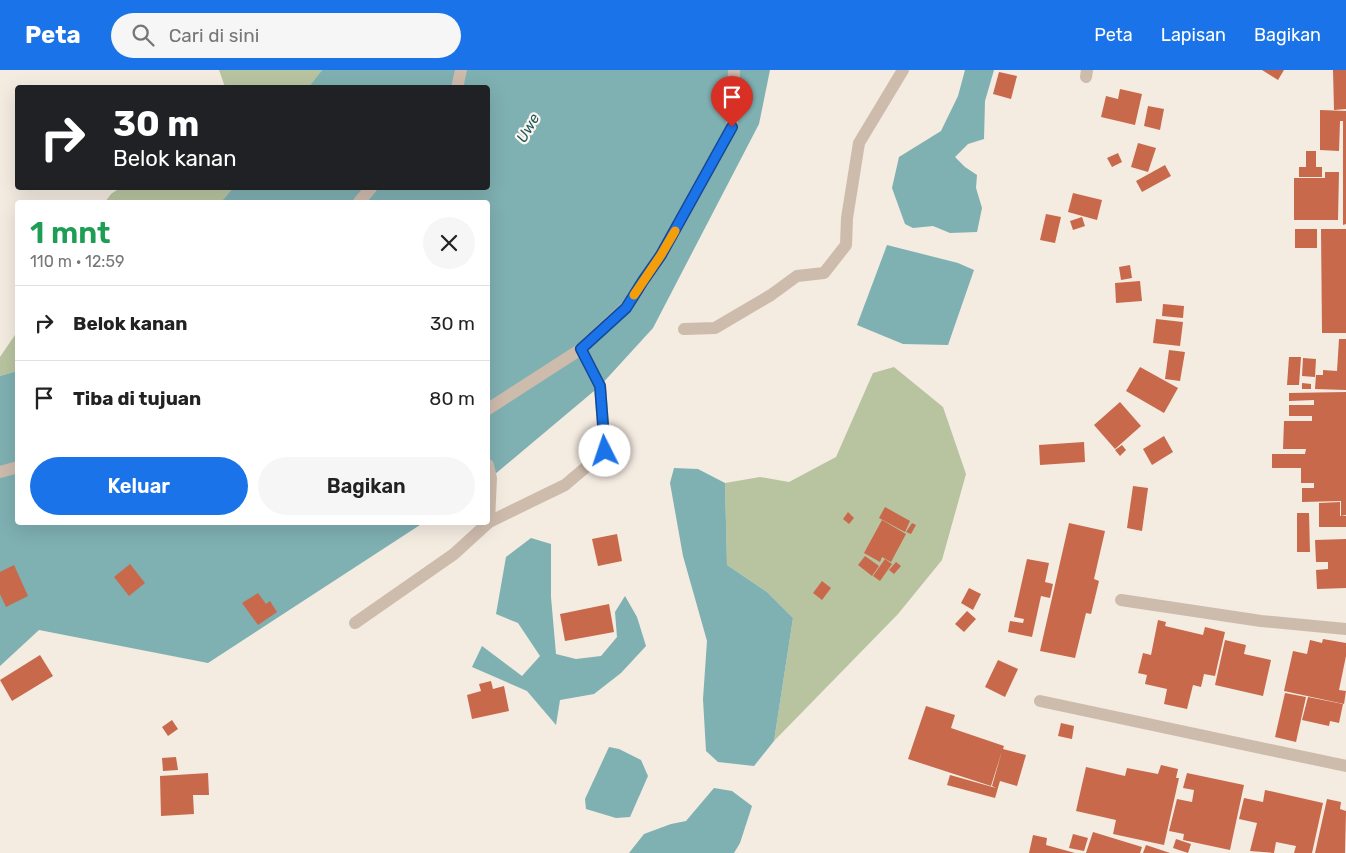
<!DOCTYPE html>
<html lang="id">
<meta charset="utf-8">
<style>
:root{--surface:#fff;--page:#f6f6f6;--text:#222;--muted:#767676;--line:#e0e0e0;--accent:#1a73e8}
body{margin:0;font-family:Rubik,sans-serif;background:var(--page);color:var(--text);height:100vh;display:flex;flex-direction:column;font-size:19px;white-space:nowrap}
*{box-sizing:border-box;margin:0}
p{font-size:16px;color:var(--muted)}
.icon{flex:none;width:28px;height:28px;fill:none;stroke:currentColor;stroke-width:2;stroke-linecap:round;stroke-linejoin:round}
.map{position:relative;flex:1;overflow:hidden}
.drawer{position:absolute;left:15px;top:130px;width:475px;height:325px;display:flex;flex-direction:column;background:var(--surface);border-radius:5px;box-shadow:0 5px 20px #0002}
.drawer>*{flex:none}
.banner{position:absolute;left:15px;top:15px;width:475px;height:105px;border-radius:5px;box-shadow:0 5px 20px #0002;background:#202124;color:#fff;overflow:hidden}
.pin{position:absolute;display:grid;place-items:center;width:42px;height:42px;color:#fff;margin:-51px -21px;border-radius:50% 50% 50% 0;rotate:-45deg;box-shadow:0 0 5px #0007}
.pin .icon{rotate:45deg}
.me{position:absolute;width:55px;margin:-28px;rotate:356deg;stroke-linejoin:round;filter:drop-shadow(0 0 4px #0008)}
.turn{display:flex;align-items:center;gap:18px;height:105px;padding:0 15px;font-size:22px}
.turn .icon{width:65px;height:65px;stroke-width:2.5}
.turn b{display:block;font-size:35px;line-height:42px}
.round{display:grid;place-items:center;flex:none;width:52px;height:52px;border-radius:26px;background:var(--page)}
.head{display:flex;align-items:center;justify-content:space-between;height:85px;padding:0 15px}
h1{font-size:30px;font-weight:600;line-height:38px;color:#1e9e55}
.button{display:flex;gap:10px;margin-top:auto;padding:10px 15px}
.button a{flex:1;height:58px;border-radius:30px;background:var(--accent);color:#fff;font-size:20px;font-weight:600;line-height:58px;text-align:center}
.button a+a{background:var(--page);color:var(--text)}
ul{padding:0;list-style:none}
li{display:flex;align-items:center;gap:15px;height:75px;padding:0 15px;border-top:1px solid var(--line)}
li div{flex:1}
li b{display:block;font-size:19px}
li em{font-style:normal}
header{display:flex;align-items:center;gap:30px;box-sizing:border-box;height:70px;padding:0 25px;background:var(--accent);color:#fff}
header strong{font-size:24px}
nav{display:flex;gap:28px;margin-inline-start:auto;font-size:18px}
.search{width:350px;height:45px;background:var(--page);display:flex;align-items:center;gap:12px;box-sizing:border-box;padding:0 18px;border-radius:28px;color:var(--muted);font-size:19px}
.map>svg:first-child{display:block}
</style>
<header>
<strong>Peta</strong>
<div class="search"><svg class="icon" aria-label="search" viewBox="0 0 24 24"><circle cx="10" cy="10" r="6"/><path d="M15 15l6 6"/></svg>Cari di sini</div>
<nav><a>Peta</a><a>Lapisan</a><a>Bagikan</a></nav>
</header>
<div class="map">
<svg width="1346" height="783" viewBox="0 0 1346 783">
<rect width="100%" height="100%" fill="#f4ebe1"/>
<g fill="#b8c4a0">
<path d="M 219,0 L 322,0 L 309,18 L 225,17 Z"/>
<path d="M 120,118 L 233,118 L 221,132 L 105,132 L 111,124 Z"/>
<path d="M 17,262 L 17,301 L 0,306 L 0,287 Z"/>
<path d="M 894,297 L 943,337 L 966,404 L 942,490 L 898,544 L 774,671 L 793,548 L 767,522 L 727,495 L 725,413 L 760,407 L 789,412 L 836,387 L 873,303 Z"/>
</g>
<g fill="#7fb0b2">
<path d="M 322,0 L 770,0 L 759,54 L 653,258 L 600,316 L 488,410 L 488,132 L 221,132 L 233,118 L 488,118 L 488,18 L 309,17 Z"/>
<path d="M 965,0 L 994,0 L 985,31 L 984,69 L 968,74 L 955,87 L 965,97 L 977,105 L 976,118 L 982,138 L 977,162 L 950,163 L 933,156 L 913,158 L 905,154 L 892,118 L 899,87 L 941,61 L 958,26 Z"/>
<path d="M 887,175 L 958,193 L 974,200 L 948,275 L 903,274 L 857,255 Z"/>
<path d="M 17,301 L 18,452 L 423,453 L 208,593 L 39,560 L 0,596 L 0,306 Z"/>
<path d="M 674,398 L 698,399 L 725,413 L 727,495 L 767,522 L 793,548 L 774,671 L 754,696 L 718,692 L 706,681 L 703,629 L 707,571 L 683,486 L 670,413 Z"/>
<path d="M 531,468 L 551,474 L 551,527 L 556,584 L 576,589 L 601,586 L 617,567 L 615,542 L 625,526 L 637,547 L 646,576 L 621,603 L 594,624 L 560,630 L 556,655 L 527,621 L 472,597 L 482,576 L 522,606 L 540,586 L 518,553 L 496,544 L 506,487 Z"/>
<path d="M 609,677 L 619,679 L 641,690 L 648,706 L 630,747 L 616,748 L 586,739 L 585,729 Z"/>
<path d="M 714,718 L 732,721 L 752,736 L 740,773 L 734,783 L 629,783 L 644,764 L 671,754 L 686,751 Z"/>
</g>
<g fill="#c8694b">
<path d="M 1262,0 L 1284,0 L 1278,10 Z"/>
<path d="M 1333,0 L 1346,0 L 1346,39 L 1334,40 Z"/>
<path d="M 999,2 L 1017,6 L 1011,29 L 993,24 Z"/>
<path d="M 1120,19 L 1142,24 L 1135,55 L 1101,47 L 1106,26 L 1118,29 Z"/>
<path d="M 1148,36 L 1164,39 L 1160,60 L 1144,56 Z"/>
<path d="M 1320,40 L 1346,41 L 1346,154 L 1343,155 L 1343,51 L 1340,51 L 1339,81 L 1320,80 Z"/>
<path d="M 1138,73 L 1156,78 L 1148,102 L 1131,97 Z"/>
<path d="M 1306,81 L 1316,81 L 1316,97 L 1322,97 L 1322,107 L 1299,107 L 1299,97 L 1306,97 Z"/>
<path d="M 1118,83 L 1122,92 L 1112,97 L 1107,88 Z"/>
<path d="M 1165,95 L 1171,106 L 1142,122 L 1136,111 Z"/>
<path d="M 1325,102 L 1339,102 L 1338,150 L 1294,150 L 1294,108 L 1325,108 Z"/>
<path d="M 1073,123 L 1102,130 L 1097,150 L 1068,142 Z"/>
<path d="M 1046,144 L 1061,147 L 1055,173 L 1040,170 Z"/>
<path d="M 1082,147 L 1085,156 L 1073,160 L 1070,151 Z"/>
<rect x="1295" y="159" width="22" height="19"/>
<path d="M 1321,159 L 1346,159 L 1346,263 L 1322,263 Z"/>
<path d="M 1130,195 L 1132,208 L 1121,210 L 1119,197 Z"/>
<path d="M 1140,211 L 1142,231 L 1116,233 L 1115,213 Z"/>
<path d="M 1163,234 L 1184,236 L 1183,248 L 1162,246 Z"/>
<path d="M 1156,249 L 1183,252 L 1180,276 L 1153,273 Z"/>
<path d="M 1339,269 L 1346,269 L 1346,320 L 1315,319 L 1316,305 L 1323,305 L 1323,300 L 1337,301 Z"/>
<path d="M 1169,280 L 1185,282 L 1180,311 L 1165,309 Z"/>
<path d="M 1289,287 L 1301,287 L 1299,315 L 1287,315 Z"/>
<path d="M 1303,288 L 1316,289 L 1315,307 L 1302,306 Z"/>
<path d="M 1140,297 L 1178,318 L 1164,343 L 1126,321 Z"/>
<path d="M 1302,313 L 1311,314 L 1311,319 L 1302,319 Z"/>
<path d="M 1346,322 L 1346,445 L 1341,446 L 1341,431 L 1302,432 L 1302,418 L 1314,418 L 1314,413 L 1301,413 L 1301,398 L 1272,398 L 1272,384 L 1305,384 L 1306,379 L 1283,379 L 1284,351 L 1312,351 L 1312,346 L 1289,346 L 1289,335 L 1314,335 L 1314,330 L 1289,331 L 1289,323 Z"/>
<path d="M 1120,332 L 1141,356 L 1115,379 L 1094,355 Z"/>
<path d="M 1164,366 L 1173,382 L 1152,395 L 1143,379 Z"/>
<path d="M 1084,372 L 1085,392 L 1040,395 L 1039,375 Z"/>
<path d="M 1122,375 L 1126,380 L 1120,386 L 1115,380 Z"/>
<path d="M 1133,416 L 1148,418 L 1142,461 L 1127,458 Z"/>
<path d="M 1340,432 L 1340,446 L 1346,446 L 1346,457 L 1319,457 L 1319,433 Z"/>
<path d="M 885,437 L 910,451 L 905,462 L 879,448 Z"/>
<path d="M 848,442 L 854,448 L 849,454 L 843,449 Z"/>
<path d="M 1297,443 L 1309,443 L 1310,482 L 1297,482 Z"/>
<path d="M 882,450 L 906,464 L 891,492 L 882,487 L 880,492 L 864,483 Z"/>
<path d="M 912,453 L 916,455 L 911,464 L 906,462 Z"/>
<path d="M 1069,453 L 1105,461 L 1094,509 L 1099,511 L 1091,544 L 1086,543 L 1075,588 L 1040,581 Z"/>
<path d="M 617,464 L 622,491 L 598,496 L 592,469 Z"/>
<path d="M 1346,469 L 1346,518 L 1317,519 L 1316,500 L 1328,499 L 1328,492 L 1316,492 L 1315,470 Z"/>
<path d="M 865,486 L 879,496 L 872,506 L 858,495 Z"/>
<path d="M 885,489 L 892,494 L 880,511 L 873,506 Z"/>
<path d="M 1027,489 L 1049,493 L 1045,512 L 1053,514 L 1050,528 L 1041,526 L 1032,567 L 1008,562 L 1010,551 L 1023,553 L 1024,549 L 1014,547 Z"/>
<path d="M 896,492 L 901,496 L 894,504 L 889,500 Z"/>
<path d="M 130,494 L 145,513 L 129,526 L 114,507 Z"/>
<path d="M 14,495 L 28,526 L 6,537 L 0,524 L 0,502 Z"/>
<path d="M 822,511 L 831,518 L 822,530 L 813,523 Z"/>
<path d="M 969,518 L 981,524 L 973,540 L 961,533 Z"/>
<path d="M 258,523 L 266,534 L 270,531 L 277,542 L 258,555 L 242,533 Z"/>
<path d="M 609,534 L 614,562 L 565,571 L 560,544 Z"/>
<path d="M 967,541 L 976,549 L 964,562 L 955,554 Z"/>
<path d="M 1158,550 L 1166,552 L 1165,556 L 1203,565 L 1205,557 L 1225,562 L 1215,606 L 1204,604 L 1201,617 L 1193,615 L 1187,639 L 1164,634 L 1167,619 L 1145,614 L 1147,605 L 1138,603 L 1143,583 L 1151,585 Z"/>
<path d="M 1323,569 L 1346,573 L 1346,586 L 1339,620 L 1346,621 L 1344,634 L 1284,621 L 1293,581 L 1307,584 L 1310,570 L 1322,573 Z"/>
<path d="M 1225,570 L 1246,575 L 1244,584 L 1271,590 L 1263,626 L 1215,615 Z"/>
<path d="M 40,585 L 53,606 L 12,631 L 0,610 Z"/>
<path d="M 998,590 L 1018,599 L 1005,627 L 985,617 Z"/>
<path d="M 491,611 L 493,619 L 504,616 L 509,641 L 472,649 L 467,625 L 481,621 L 479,614 Z"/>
<path d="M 1285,623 L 1306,627 L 1296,672 L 1275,667 Z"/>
<path d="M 1308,627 L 1343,634 L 1339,653 L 1330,651 L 1329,656 L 1302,650 Z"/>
<path d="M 926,636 L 955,645 L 951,658 L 1004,676 L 1003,679 L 1026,685 L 1017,716 L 1000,711 L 995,728 L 947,715 L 950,705 L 996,718 L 992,716 L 1002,681 L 991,716 L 908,689 Z"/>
<path d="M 172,650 L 178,659 L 168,666 L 162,657 Z"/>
<path d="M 1061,653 L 1074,656 L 1072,669 L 1058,666 Z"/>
<path d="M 176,687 L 178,700 L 163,701 L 162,688 Z"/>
<path d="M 1161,695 L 1178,699 L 1176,708 L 1179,708 L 1164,775 L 1113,764 L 1116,750 L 1076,741 L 1086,697 L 1125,706 L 1127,698 L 1158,704 Z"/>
<path d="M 208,703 L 209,725 L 193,725 L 194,744 L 161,746 L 160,706 Z"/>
<path d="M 1187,703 L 1244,715 L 1230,780 L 1183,770 L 1184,764 L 1169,761 L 1177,729 L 1192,732 L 1194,720 L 1183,718 Z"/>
<path d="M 1265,720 L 1323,733 L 1312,783 L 1294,783 L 1296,776 L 1276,772 L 1274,783 L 1250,781 L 1257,753 L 1239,749 L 1244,728 L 1263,732 Z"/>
<path d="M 1327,729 L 1341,732 L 1340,739 L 1346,741 L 1345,783 L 1315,783 Z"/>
<path d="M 1093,762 L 1142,777 L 1140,783 L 1086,783 Z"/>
<path d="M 1073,764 L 1088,768 L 1084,781 L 1069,778 Z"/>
<path d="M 1033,765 L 1047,768 L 1046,775 L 1075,783 L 1029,783 Z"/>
<path d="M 1176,769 L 1191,774 L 1188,783 L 1173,778 Z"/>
<path d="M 1146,775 L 1170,783 L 1143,783 Z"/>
</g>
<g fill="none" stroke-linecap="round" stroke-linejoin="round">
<g stroke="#cdbbac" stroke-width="12">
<path d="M 1086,7 L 1087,0"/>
<path d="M 457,18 L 461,0"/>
<path d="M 359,132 L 371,118"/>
<path d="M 684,259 L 715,258 L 771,225 L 797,206 L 824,203 L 846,175 L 847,148 L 859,73 L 903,0"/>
<path d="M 488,339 L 581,279 L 626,237 L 661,185 L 732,57 L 734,0"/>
<path d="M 488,395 L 491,408 L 489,452"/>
<path d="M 0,402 L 18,397"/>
<path d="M 1121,530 L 1261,551 L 1346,559"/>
<path d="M 355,553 L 454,484 L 489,452 L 565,415 L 605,381 L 600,316 L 581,279"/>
<path d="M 1040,631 L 1346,696"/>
</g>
</g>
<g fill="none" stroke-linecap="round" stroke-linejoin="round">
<defs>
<path id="route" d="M 605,381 L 600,316 L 581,279 L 626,238 L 643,211 L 661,185 L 732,57"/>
</defs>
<use href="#route" stroke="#114b97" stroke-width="12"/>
<use href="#route" stroke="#1a73e8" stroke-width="9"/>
<path stroke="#f59e0b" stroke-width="9" d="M 634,225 L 661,185 L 675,161"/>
</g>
<g text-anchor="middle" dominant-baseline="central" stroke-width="4.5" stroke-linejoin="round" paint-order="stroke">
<g font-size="15" font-style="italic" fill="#1f5a5e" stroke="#fbf5ee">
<text transform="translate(528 58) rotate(-60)">Uwe</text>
</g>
</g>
</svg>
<div class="pin" style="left:732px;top:57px;background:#d93025"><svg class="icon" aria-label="arrive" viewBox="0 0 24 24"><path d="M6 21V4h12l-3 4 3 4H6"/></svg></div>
<svg class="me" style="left:605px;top:381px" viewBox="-20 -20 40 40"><circle r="19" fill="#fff"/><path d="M0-13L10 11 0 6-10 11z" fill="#1a73e8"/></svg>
<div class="banner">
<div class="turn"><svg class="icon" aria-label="right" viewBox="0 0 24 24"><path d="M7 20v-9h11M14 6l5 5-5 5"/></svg><div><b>30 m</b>Belok kanan</div></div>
</div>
<section class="drawer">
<div class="head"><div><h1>1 mnt</h1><p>110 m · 12:59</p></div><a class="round"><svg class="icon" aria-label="close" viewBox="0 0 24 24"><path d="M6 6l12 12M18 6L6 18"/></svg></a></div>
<ul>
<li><svg class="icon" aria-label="right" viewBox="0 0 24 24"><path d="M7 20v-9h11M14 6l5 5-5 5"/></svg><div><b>Belok kanan</b></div><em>30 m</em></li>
<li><svg class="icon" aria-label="arrive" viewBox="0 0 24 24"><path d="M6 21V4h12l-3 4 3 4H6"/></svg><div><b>Tiba di tujuan</b></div><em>80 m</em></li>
</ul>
<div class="button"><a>Keluar</a><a>Bagikan</a></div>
</section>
</div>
